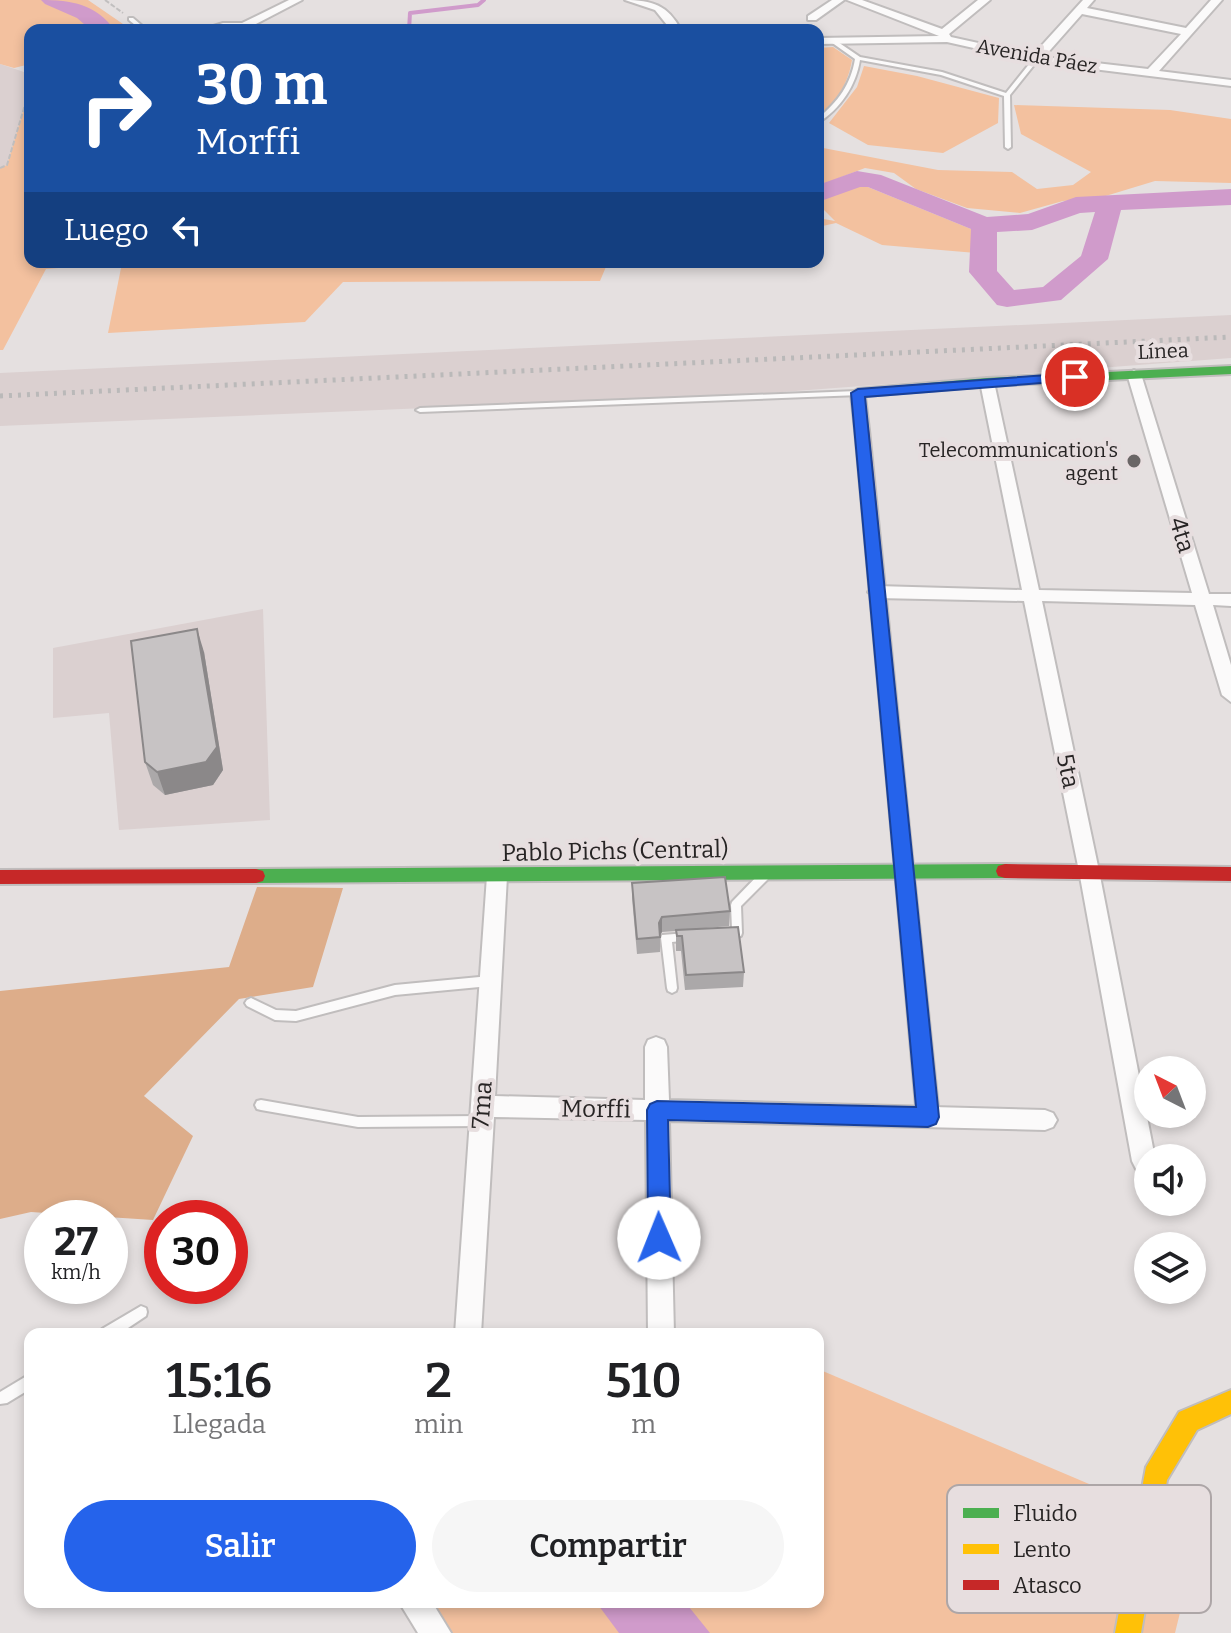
<!DOCTYPE html>
<html lang="es">
<meta charset="utf-8">
<style>
:root{--surface:#fff;--page:#f6f6f6;--text:#202124;--muted:#757577;--accent:#2563eb}
body{margin:0;font-family:Bitter,serif;background:var(--page);color:var(--text);height:100vh;display:flex;flex-direction:column;font-size:30px;white-space:nowrap}
*{box-sizing:border-box;margin:0}
p{font-size:26px;color:var(--muted)}
.icon{flex:none;width:44px;height:44px;fill:none;stroke:currentColor;stroke-width:2;stroke-linecap:round;stroke-linejoin:round}
.map{position:relative;flex:1;overflow:hidden}
.drawer{position:absolute;left:24px;top:1328px;width:800px;height:280px;display:flex;flex-direction:column;background:var(--surface);border-radius:16px;box-shadow:0 4px 12px #0003}
.drawer>*{flex:none}
.banner{position:absolute;left:24px;top:24px;width:800px;height:244px;border-radius:16px;box-shadow:0 4px 12px #0003;background:#1a4fa0;color:#fff;overflow:hidden}
.needle{width:52px;rotate:318deg}
.controls{position:absolute;left:1134px;top:1056px;display:grid;gap:16px}
.controls a{display:grid;place-items:center;width:72px;height:72px;border-radius:50%;background:var(--surface);box-shadow:0 4px 12px #0003;font-size:40px}
.speed{position:absolute;left:24px;top:1200px;display:flex;gap:16px;font-size:40px;font-weight:700;text-align:center}
.speed>*{display:grid;place-content:center;width:104px;height:104px;border-radius:50%;background:var(--surface);box-shadow:0 4px 12px #0003;line-height:1}
.speed small{font-size:20px;font-weight:400}
.speed .limit{border:12px solid #d22;background:#fff;color:#111}
.pin{position:absolute;display:grid;place-items:center;width:68px;height:68px;color:#fff;margin:-34px;border:4px solid #fff;border-radius:50%;box-shadow:0 2px 8px #0007}
.me{position:absolute;width:88px;margin:-44px;rotate:359deg;stroke-linejoin:round;filter:drop-shadow(0 0 6px #0008)}
.turn{display:flex;align-items:center;gap:28px;height:168px;padding:0 40px;font-size:36px}
.turn .icon{width:104px;height:104px;stroke-width:2.5}
.turn b{display:block;font-size:56px;line-height:68px}
.then{display:flex;align-items:center;height:76px;padding:0 40px;background:#0003;gap:16px;font-size:30px}
.eta{display:flex;justify-content:space-evenly;align-items:center;height:136px;text-align:center}
.eta b{font-size:48px;font-weight:600;line-height:56px}
.primary-button{display:flex;gap:16px;margin-top:auto;padding:16px 40px}
.primary-button a{flex:1;height:92px;border-radius:48px;background:var(--accent);color:#fff;font-size:32px;font-weight:600;line-height:92px;text-align:center}
.primary-button a+a{background:var(--page);color:var(--text)}
.map>svg:first-child{display:block}
</style>
<div class="map">
<svg width="1231" height="1633" viewBox="0 0 1231 1633">
<rect width="100%" height="100%" fill="#e5e0e0"/>
<g fill="#dbd0d0">
<path d="M 0,64 L 30,74 L 30,88 L 7,165 L 0,168 Z"/>
<path d="M 1231,315 L 1231,358 L 757,394 L 0,426 L 0,373 Z"/>
<path d="M 263,609 L 270,820 L 119,830 L 109,713 L 53,718 L 53,648 Z"/>
</g>
<g fill="#f3c19f">
<path d="M 0,0 L 88,0 L 123,24 L 111,30 L 30,30 L 30,64 L 14,68 L 0,64 Z"/>
<path d="M 833,47 L 852,60 C 849,80 837,105 818,114 L 818,48 Z"/>
<path d="M 864,66 L 917,76 L 999,98 L 998,123 L 943,153 L 868,145 L 829,123 L 857,87 Z"/>
<path d="M 30,88 L 30,262 L 608,262 L 600,281 L 343,282 L 305,322 L 108,333 L 122,263 L 46,269 L 3,350 L 0,350 L 0,168 L 7,165 Z"/>
<path d="M 1014,105 L 1170,110 L 1231,119 L 1231,183 L 1155,181 L 1099,198 L 1063,201 L 1020,213 L 967,208 L 916,189 L 894,173 L 865,168 L 818,186 L 818,147 L 938,170 L 1012,172 L 1037,189 L 1073,185 L 1091,172 L 1021,134 Z"/>
<path d="M 849,187 L 868,187 L 976,231 L 976,253 L 882,245 L 836,223 L 818,227 L 818,218 L 835,221 L 818,204 L 818,199 Z"/>
<path d="M 818,1369 L 1200,1531 L 1175,1633 L 422,1633 L 432,1602 L 818,1602 Z"/>
</g>
<path fill="#ddad8a" d="M 257,887 L 343,888 L 313,987 L 239,999 L 144,1096 L 193,1136 L 153,1220 L 31,1212 L 0,1219 L 0,991 L 229,967 Z"/>
<path fill="#d09bcb" d="M 596,1602 L 685,1602 L 710,1633 L 619,1633 Z"/>
<g fill="none" stroke-linecap="round" stroke-linejoin="round">
<path stroke="#d09bcb" stroke-width="4" d="M 409,30 L 410,13 L 478,5 L 484,0"/>
<g fill="#d09bcb" fill-rule="evenodd">
<path d="M 41,0 C 72,0 95,4 115,30 L 91,30 L 77,18 L 45,4 Z"/>
<path d="M 857,171 L 881,175 L 987,217 L 1028,214 L 1076,197 L 1231,189 L 1231,205 L 1121,210 L 1108,259 L 1061,300 L 1007,307 L 997,305 L 969,272 L 971,229 L 868,187 L 860,187 L 818,202 L 818,185 ZM 1095,212 L 1081,256 L 1043,287 L 1014,290 L 997,271 L 997,232 L 1032,230 L 1080,213 Z"/>
</g>
<defs>
<g id="lane">
<path d="M 129,18 L 133,18 L 147,30 L 141,30 L 129,20 Z"/>
<path d="M 831,40 L 835,40 L 860,57 L 942,72 L 1006,93 L 1034,58 L 1038,58 L 1038,60 L 1010,95 L 1011,147 L 1008,149 L 1005,147 L 1004,96 L 941,75 L 860,60 C 856,86 840,109 818,123 L 818,118 C 838,102 851,84 855,59 L 831,42 Z"/>
<path d="M 857,391 L 860,391 L 860,395 L 420,412 L 416,410 L 420,408 Z"/>
<path d="M 766,870 L 770,871 L 771,874 L 770,877 L 741,906 L 742,933 L 741,936 L 737,937 L 727,936 L 726,933 L 727,930 L 732,929 L 731,905 L 732,902 L 762,871 Z"/>
<path d="M 687,933 L 691,934 L 692,937 L 691,940 L 672,942 L 677,988 L 676,991 L 672,993 L 668,991 L 667,988 L 661,938 L 662,935 Z"/>
<path d="M 490,976 L 494,978 L 495,981 L 494,984 L 490,986 L 395,995 L 296,1021 L 275,1020 L 247,1006 L 245,1003 L 247,1000 L 251,998 L 276,1010 L 296,1011 L 395,985 Z"/>
<path d="M 261,1100 L 358,1117 L 481,1116 L 485,1117 L 487,1121 L 485,1125 L 481,1126 L 358,1127 L 261,1110 L 257,1109 L 255,1105 L 257,1101 Z"/>
<path d="M 141,1306 L 146,1308 L 147,1312 L 146,1316 L 119,1334 L 100,1334 L 102,1329 Z"/>
<path d="M 30,1374 L 30,1389 L 7,1403 L 0,1404 L 0,1392 Z"/>
</g>
<g id="street">
<path d="M 289,0 L 302,0 L 252,26 L 255,30 L 201,30 L 223,23 L 242,23 Z"/>
<path d="M 625,0 C 652,0 668,5 681,30 L 671,30 L 655,10 Z"/>
<path d="M 832,0 L 844,0 L 816,20 L 808,20 L 808,16 Z"/>
<path d="M 847,0 L 862,0 L 942,29 L 978,0 L 990,0 L 949,34 L 951,37 L 1033,55 L 1083,0 L 1094,0 L 1087,8 L 1186,28 L 1211,0 L 1222,0 L 1159,71 L 1231,80 L 1231,86 L 1036,62 L 947,42 L 818,44 L 818,38 L 939,36 ZM 1082,14 L 1181,34 L 1148,69 L 1044,57 Z"/>
<path d="M 1134,370 L 1141,374 L 1209,594 L 1231,594 L 1231,606 L 1213,605 L 1231,665 L 1231,702 L 1222,695 L 1195,605 L 1042,601 L 1099,871 L 1155,1158 L 1148,1158 L 1148,1170 L 1144,1172 L 1136,1169 L 1132,1161 L 1079,871 L 1024,601 L 877,598 L 868,592 L 877,586 L 1022,590 L 980,382 L 987,378 L 994,382 L 1039,590 L 1192,593 L 1127,374 Z"/>
<path d="M 497,868 L 504,870 L 507,876 L 495,1096 L 645,1100 L 645,1047 L 648,1040 L 656,1037 L 664,1040 L 667,1047 L 669,1100 L 1045,1110 L 1053,1113 L 1057,1120 L 1053,1127 L 1045,1130 L 669,1121 L 674,1334 L 648,1334 L 646,1120 L 494,1117 L 481,1334 L 455,1334 L 487,876 L 490,870 Z"/>
<path d="M 399,1602 L 432,1602 L 451,1633 L 418,1633 Z"/>
</g>
<g id="fast">
<path d="M 1231,366 L 1231,374 L 987,386 L 865,396 L 869,430 L 862,434 L 855,430 L 851,393 L 858,389 L 987,378 Z"/>
<path d="M 1005,864 L 1012,866 L 1014,871 L 1012,876 L 1005,878 L 256,883 L 249,881 L 247,876 L 249,871 L 256,869 Z"/>
</g>
<g id="slow">
<path d="M 901,830 L 907,832 L 910,837 L 939,1117 L 935,1124 L 928,1126 L 921,1124 L 917,1117 L 892,837 L 895,832 Z"/>
<path d="M 1231,1390 L 1231,1414 L 1197,1430 L 1167,1480 L 1141,1633 L 1115,1633 L 1146,1467 L 1179,1412 Z"/>
</g>
<g id="jam">
<path d="M 862,426 L 869,430 L 910,837 L 907,842 L 895,842 L 892,837 L 855,430 Z"/>
<path d="M 1005,864 L 1231,867 L 1231,881 L 1005,878 L 998,876 L 996,871 L 998,866 Z"/>
<path d="M 256,869 L 263,871 L 265,876 L 263,881 L 256,883 L 0,884 L 0,870 Z"/>
</g>
</defs>
<use href="#lane" stroke="#c0bdbd" stroke-width="4"/>
<use href="#street" stroke="#c0bdbd" stroke-width="4"/>
<use href="#fast" stroke="#c0bdbd" stroke-width="4"/>
<use href="#slow" stroke="#c0bdbd" stroke-width="4"/>
<use href="#jam" stroke="#c0bdbd" stroke-width="4"/>
<g stroke="#c1bfbf" stroke-width="2" stroke-dasharray="5 2" stroke-linecap="butt">
<path d="M 105,0 L 123,13"/>
<path d="M 0,168 L 7,165 L 30,88"/>
</g>
<use href="#lane" fill="#fbfafa" fill-rule="evenodd"/>
<use href="#street" fill="#fbfafa" fill-rule="evenodd"/>
<use href="#fast" fill="#4caf50" fill-rule="evenodd"/>
<use href="#slow" fill="#ffc107" fill-rule="evenodd"/>
<use href="#jam" fill="#c62828" fill-rule="evenodd"/>
<path stroke="#bab9b9" stroke-width="5" stroke-dasharray="3 6" stroke-linecap="butt" d="M 0,396 L 1231,337"/>
</g>
<g fill="#aba8a9">
<path d="M 204,652 L 223,770 L 213,785 L 165,795 L 153,785 L 145,762 Z"/>
<path d="M 632,883 L 730,911 L 729,926 L 706,928 L 744,972 L 743,987 L 685,990 L 681,951 L 676,951 L 676,931 L 662,932 L 660,935 L 660,952 L 637,954 L 632,898 Z"/>
</g>
<g fill="#8b8889">
<path d="M 197,629 L 204,652 L 223,770 L 213,785 L 165,795 L 157,772 Z"/>
<path d="M 662,917 L 662,932 L 658,938 L 659,923 Z"/>
</g>
<g fill="#c7c3c4" stroke="#8b8889" stroke-width="2">
<path d="M 197,629 L 217,747 L 206,762 L 157,772 L 145,762 L 131,641 Z"/>
<path d="M 725,877 L 730,911 L 662,917 L 659,923 L 660,937 L 637,939 L 632,883 Z"/>
<path d="M 738,927 L 744,972 L 686,975 L 682,936 L 677,936 L 676,930 Z"/>
</g>
<path fill="#2563eb" stroke="#184099" stroke-width="2" d="M 1075,373 L 1082,377 L 1080,380 L 865,397 L 939,1117 L 936,1124 L 928,1127 L 668,1120 L 671,1238 L 667,1246 L 659,1249 L 651,1246 L 648,1238 L 647,1110 L 650,1104 L 657,1101 L 916,1107 L 851,393 L 858,389 Z"/>
<circle fill="#6a6666" stroke="#e7dedf" stroke-width="3" cx="1134" cy="461" r="8"/>
<g text-anchor="middle" dominant-baseline="central" stroke-width="8" stroke-linejoin="round" paint-order="stroke">
<g font-size="20" fill="#272424" stroke="#e7dedf">
<text transform="translate(1037 56) rotate(10)">Avenida Páez</text>
<text transform="translate(1163 351) rotate(-2)">Línea</text>
</g>
<g font-size="20" fill="#272424" stroke="#e7dedf" text-anchor="end">
<text x="1118" y="450">Telecommunication's<tspan x="1118" dy="23">agent</tspan></text>
</g>
<g font-size="24" fill="#272424" stroke="#e7dedf">
<text transform="translate(1182 535) rotate(73)">4ta</text>
<text transform="translate(1068 771) rotate(78)">5ta</text>
<text transform="translate(615 851) rotate(-1)">Pablo Pichs (Central)</text>
<text transform="translate(482 1105) rotate(-86)">7ma</text>
<text transform="translate(596 1109) rotate(1)">Morffi</text>
</g>
</g>
<rect x="947" y="1485" width="264" height="128" rx="12" fill="#e7dedf" stroke="#ada6a7" stroke-width="2"/>
<rect x="963" y="1508" width="36" height="10" fill="#4caf50"/>
<rect x="963" y="1544" width="36" height="10" fill="#ffc107"/>
<rect x="963" y="1580" width="36" height="10" fill="#c62828"/>
<g font-size="22" fill="#272424">
<text x="1013" y="1521">Fluido</text>
<text x="1013" y="1557">Lento</text>
<text x="1013" y="1593">Atasco</text>
</g>
</svg>
<div class="controls">
<a><svg class="needle" viewBox="-14 -14 28 28"><path d="M0-13l5 13h-10z" fill="#e53935"/><path d="M0 13l5-13h-10z" fill="#757577"/></svg></a>
<a><svg class="icon" aria-label="sound" viewBox="0 0 24 24"><path d="M4 9h4l5-4v14l-5-4H4zM17 9q2 3 0 6"/></svg></a>
<a><svg class="icon" aria-label="layers" viewBox="0 0 24 24"><path d="M12 4l9 5-9 5-9-5zM3 14l9 5 9-5"/></svg></a>
</div>
<div class="speed"><div>27<small>km/h</small></div><div class="limit">30</div></div>
<div class="pin" style="left:1075px;top:377px;background:#d93025"><svg class="icon" aria-label="arrive" viewBox="0 0 24 24"><path d="M6 21V4h12l-3 4 3 4H6"/></svg></div>
<svg class="me" style="left:659px;top:1238px" viewBox="-20 -20 40 40"><circle r="19" fill="#fff"/><path d="M0-13L10 11 0 6-10 11z" fill="#2563eb"/></svg>
<div class="banner">
<div class="turn"><svg class="icon" aria-label="right" viewBox="0 0 24 24"><path d="M7 20v-9h11M14 6l5 5-5 5"/></svg><div><b>30 m</b>Morffi</div></div>
<div class="then">Luego<svg class="icon" aria-label="left" viewBox="0 0 24 24"><path d="M17 20v-9H6M10 6l-5 5 5 5"/></svg></div>
</div>
<section class="drawer">
<div class="eta">
<div><b>15:16</b><p>Llegada</p></div>
<div><b>2</b><p>min</p></div>
<div><b>510</b><p>m</p></div>
</div>
<div class="primary-button"><a>Salir</a><a>Compartir</a></div>
</section>
</div>
